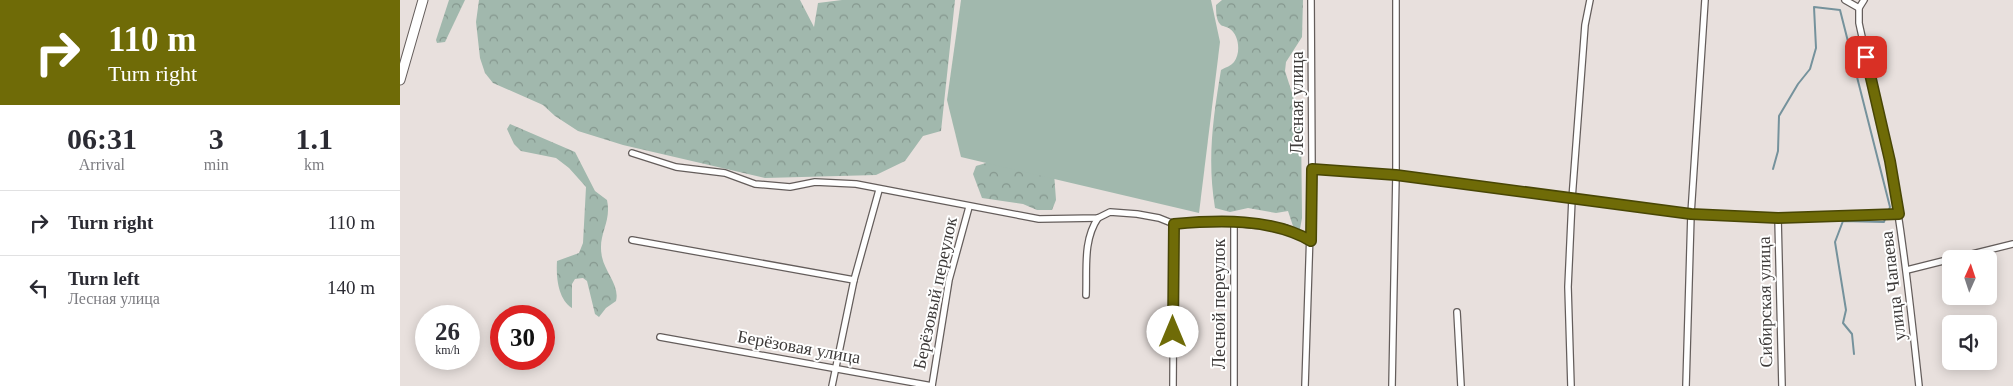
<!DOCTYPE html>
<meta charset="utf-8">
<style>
:root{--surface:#fff;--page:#f7f7f7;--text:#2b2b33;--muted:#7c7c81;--line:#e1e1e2}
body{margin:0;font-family:"Times New Roman",serif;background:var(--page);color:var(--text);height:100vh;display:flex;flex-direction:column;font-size:19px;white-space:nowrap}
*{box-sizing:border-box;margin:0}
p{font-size:16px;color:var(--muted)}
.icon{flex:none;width:28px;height:28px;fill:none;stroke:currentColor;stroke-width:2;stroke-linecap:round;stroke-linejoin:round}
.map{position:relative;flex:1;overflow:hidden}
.drawer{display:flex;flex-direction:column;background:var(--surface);width:400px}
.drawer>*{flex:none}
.top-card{background:#6f6b07;color:#fff;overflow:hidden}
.needle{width:32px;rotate:3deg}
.controls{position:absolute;left:1542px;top:250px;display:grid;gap:10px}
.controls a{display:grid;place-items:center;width:55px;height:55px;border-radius:8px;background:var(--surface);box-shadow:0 2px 12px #0003;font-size:25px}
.speed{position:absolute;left:15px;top:305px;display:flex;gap:10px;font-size:25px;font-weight:700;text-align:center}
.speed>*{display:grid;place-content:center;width:65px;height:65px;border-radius:50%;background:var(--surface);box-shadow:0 2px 12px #0003;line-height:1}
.speed small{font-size:12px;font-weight:400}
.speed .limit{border:8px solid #d22;background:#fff;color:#111}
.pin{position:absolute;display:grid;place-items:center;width:42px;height:42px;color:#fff;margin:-21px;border-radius:10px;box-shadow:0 2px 8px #0006}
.me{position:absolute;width:55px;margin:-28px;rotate:0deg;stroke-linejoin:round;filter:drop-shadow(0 0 4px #0008)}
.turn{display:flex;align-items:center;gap:18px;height:105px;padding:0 25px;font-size:22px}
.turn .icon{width:65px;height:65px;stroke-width:2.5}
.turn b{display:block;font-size:35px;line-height:42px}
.eta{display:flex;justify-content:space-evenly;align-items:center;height:85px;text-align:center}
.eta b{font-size:30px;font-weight:600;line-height:35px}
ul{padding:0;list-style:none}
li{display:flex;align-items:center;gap:15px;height:65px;padding:0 25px;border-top:1px solid var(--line)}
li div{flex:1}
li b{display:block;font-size:19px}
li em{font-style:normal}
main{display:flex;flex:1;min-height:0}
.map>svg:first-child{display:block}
</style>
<main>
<section class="drawer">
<div class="top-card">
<div class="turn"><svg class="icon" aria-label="right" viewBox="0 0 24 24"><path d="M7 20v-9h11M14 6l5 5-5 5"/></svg><div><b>110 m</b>Turn right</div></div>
</div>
<div class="eta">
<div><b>06:31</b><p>Arrival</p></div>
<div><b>3</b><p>min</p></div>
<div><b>1.1</b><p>km</p></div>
</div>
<ul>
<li><svg class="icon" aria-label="right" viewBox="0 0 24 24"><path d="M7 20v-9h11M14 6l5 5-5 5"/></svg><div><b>Turn right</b></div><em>110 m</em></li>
<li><svg class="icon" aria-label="left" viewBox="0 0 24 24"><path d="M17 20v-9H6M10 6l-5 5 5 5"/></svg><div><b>Turn left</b><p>Лесная улица</p></div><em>140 m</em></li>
</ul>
</section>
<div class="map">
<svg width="1613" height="386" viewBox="0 0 1613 386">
<defs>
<pattern id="forest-crowns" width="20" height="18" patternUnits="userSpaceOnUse" patternTransform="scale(1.25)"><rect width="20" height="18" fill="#a1b8ad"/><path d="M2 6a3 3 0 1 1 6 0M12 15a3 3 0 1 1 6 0" fill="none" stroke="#85978e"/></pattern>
</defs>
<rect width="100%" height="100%" fill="#e8e0dd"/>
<g fill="url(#forest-crowns)">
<path d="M 49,0 L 65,0 L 45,42 L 37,43 L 36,40 Z"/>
<path d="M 79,0 L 400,0 L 414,27 L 418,3 L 442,0 L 555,0 L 541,131 L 523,136 L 505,161 L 476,175 L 365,178 L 223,145 L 178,131 L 155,116 L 143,105 L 93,83 L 85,73 L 80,58 L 76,22 Z"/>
<path d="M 822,0 L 903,0 L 902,37 L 886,62 L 885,71 L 901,121 L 902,218 L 900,229 L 897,229 L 893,226 L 888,211 L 876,213 L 848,208 L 830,212 L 815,208 C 807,159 813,118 821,70 C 826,67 831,66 834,62 C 841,53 839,35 830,29 C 827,26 822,27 820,24 C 816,20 816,10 816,5 Z"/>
<path d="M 110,124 L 175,152 L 195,191 L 207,200 C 212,223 197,234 202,257 C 205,272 220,286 216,301 L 206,308 L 199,317 L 195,314 L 187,281 L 183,278 L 175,279 L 172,284 L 172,308 C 158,299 156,277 157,261 L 179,253 L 183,243 L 186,187 L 169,168 L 156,158 L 121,151 L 114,144 L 107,129 Z"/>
<path d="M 596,160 L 654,173 L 656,200 L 652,210 L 637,210 L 623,204 L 582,198 L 573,174 L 576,166 Z"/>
</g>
<path fill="#a1b8ad" d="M 561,0 L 811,0 L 820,42 L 799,213 L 561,157 L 547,100 Z"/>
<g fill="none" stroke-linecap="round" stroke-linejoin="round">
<g stroke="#75929c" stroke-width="2">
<path d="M 1373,169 L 1378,151 L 1379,116 L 1398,84 L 1410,69 L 1416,48 L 1414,7 L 1440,10 L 1490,207 L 1488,212"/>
<path d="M 1454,354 L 1452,334 L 1443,323 L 1446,310 L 1435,242 L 1443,221 L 1484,222 L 1486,216"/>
</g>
<defs>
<g id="minor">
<path d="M 1445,0 L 1459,8"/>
<path d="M 1464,0 L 1459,8 L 1459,23 C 1469,70 1482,116 1490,164 C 1503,238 1511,311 1519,386"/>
<path d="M 232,153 L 276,167 L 325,173 L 355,184 L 390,187 L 415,182 L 456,184 L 639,219 L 698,218 L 710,212 L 737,214 L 759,218 L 774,224 L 810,221 L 886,228 L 911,241"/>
<path d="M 912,169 L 996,175 L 1291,214 L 1378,218 L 1499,214"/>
<path d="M 1378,218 L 1382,386"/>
<path d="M 232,240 L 454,280"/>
<path d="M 1552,259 L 1613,244"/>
<path d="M 1507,270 L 1551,259"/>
<path d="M 686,295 C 687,268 683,240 698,218"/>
<path d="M 1057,312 L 1061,386"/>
<path d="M 260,337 L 532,386"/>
<path d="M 432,386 L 454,280 L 479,190"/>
<path d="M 532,386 L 549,280 L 569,207"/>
<path d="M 773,386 L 774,224"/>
<path d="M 834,386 L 834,223"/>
<path d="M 905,386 L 912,169 L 911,0"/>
<path d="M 992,386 L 996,175 L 996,0"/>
<path d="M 1171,386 L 1168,287 L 1172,199 L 1185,25 L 1190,0"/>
<path d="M 1286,386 L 1291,214 L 1305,0"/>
</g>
<path id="primary" d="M 0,80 L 23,0"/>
</defs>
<use href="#minor" stroke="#645d5b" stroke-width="8"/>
<use href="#primary" stroke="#645d5b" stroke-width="11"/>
<use href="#minor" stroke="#fff" stroke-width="5.5"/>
<use href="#primary" stroke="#fff" stroke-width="9"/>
</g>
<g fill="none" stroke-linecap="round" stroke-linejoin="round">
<defs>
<path id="route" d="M 773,332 L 774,224 C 818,220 872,218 911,241 L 912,169 L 996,175 L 1291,214 L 1378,218 L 1499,214 L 1490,161 L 1466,57"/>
</defs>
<use href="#route" stroke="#484605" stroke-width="12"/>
<use href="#route" stroke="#6f6b07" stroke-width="9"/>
</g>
<g text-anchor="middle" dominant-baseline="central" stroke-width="4" stroke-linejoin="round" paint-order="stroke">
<g font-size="18" fill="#3e3b3a" stroke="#fff">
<text transform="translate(897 103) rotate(-90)">Лесная улица</text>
<text transform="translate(1493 286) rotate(-97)">улица Чапаева</text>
<text transform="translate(535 293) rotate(-78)">Берёзовый переулок</text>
<text transform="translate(1365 302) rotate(-91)">Сибирская улица</text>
<text transform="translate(819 304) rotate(-90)">Лесной переулок</text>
<text transform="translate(399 347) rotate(10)">Берёзовая улица</text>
</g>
</g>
</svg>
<div class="controls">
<a><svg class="needle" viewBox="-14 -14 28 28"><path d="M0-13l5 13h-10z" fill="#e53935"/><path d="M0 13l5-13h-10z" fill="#7c7c81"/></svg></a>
<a><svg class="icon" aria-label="sound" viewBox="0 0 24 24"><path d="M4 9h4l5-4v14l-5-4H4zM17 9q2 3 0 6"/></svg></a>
</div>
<div class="speed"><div>26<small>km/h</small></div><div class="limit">30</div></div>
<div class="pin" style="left:1466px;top:57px;background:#d93025"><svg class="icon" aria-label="arrive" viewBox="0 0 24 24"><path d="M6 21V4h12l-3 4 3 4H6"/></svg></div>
<svg class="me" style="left:773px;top:332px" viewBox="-20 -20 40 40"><circle r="19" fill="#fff"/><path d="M0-13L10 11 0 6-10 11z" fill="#6f6b07"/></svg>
</div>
</main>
